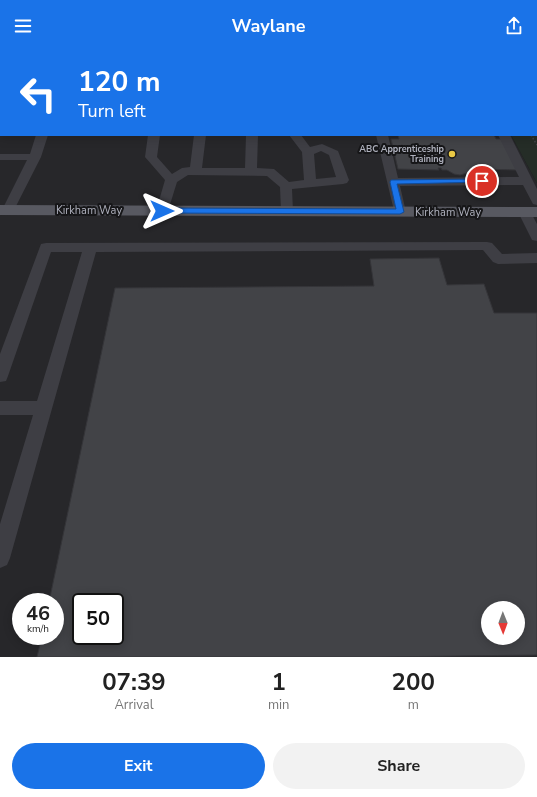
<!DOCTYPE html>
<style>
:root{--surface:#fff;--page:#f2f2f2;--text:#222;--muted:#767676;--accent:#1a73e8}
body{margin:0;font-family:"Nunito Sans",sans-serif;background:var(--page);color:var(--text);height:100vh;display:flex;flex-direction:column;font-size:15px;white-space:nowrap}
*{box-sizing:border-box;margin:0}
p{font-size:13px;color:var(--muted)}
.icon{flex:none;width:22px;height:22px;fill:none;stroke:currentColor;stroke-width:2;stroke-linecap:round;stroke-linejoin:round}
.map{position:relative;height:605px;overflow:hidden}
.details{display:flex;flex-direction:column;background:var(--surface);flex:1}
.details>*{flex:none}
.hud{position:absolute;left:0px;top:0px;width:537px;height:84px;box-shadow:0 2px 10px #0003;background:#1a73e8;color:#fff;overflow:hidden}
.needle{width:26px;rotate:179deg}
.controls{position:absolute;left:481px;top:549px;display:grid;gap:8px}
.controls a{display:grid;place-items:center;width:44px;height:44px;border-radius:50%;background:var(--surface);box-shadow:0 2px 10px #0003;font-size:20px}
.speed{position:absolute;left:12px;top:541px;display:flex;gap:8px;font-size:20px;font-weight:700;text-align:center}
.speed>*{display:grid;place-content:center;width:52px;height:52px;border-radius:50%;background:var(--surface);box-shadow:0 2px 10px #0003;line-height:1}
.speed small{font-size:10px;font-weight:400}
.speed .limit{border:2px solid #111;border-radius:6px;background:#fff;color:#111}
.pin{position:absolute;display:grid;place-items:center;width:34px;height:34px;color:#fff;margin:-17px;border:2px solid #fff;border-radius:50%;box-shadow:0 1px 4px #0007}
.me{position:absolute;width:44px;margin:-22px;rotate:90deg;stroke-linejoin:round;filter:drop-shadow(0 0 3px #0008)}
.turn{display:flex;align-items:center;gap:14px;height:84px;padding:0 12px;font-size:18px}
.turn .icon{width:52px;height:52px;stroke-width:2.5}
.turn b{display:block;font-size:28px;line-height:34px}
.eta{display:flex;justify-content:space-evenly;align-items:center;height:68px;text-align:center}
.eta b{font-size:24px;font-weight:700;line-height:28px}
.primary-button{display:flex;gap:8px;margin-top:auto;padding:8px 12px}
.primary-button a{flex:1;height:46px;border-radius:24px;background:var(--accent);color:#fff;font-size:16px;font-weight:700;line-height:46px;text-align:center}
.primary-button a+a{background:var(--page);color:var(--text)}
header{display:flex;justify-content:space-between;align-items:center;height:52px;padding:0 12px;background:var(--accent);color:#fff;font-size:18px;font-weight:700}
.map>svg:first-child{display:block}
</style>
<header><svg class="icon" aria-label="menu" viewBox="0 0 24 24"><path d="M4 6h16M4 12h16M4 18h16"/></svg>Waylane<svg class="icon" aria-label="share" viewBox="0 0 24 24"><path d="M12 15V3M7 8l5-5 5 5M5 13v7h14v-7"/></svg></header>
<div class="map">
<svg width="537" height="605" viewBox="0 0 537 605">
<rect width="100%" height="100%" fill="#1b1b1d"/>
<path fill="#27272a" fill-rule="evenodd" d="M 0,20 L 1,83 L 511,83 L 537,131 L 537,605 L 0,605 ZM 21,550 L 55,550 L 55,584 L 21,584 ZM 81,550 L 115,550 L 115,584 L 81,584 ZM 488,556 L 518,556 L 518,586 L 488,586 Z"/>
<path fill="#252d27" d="M 263,0 L 537,0 L 537,131 L 511,83 L 536,83 L 536,1 Z"/>
<g fill="#424347" stroke="#353539" fill-rule="evenodd">
<path d="M 398,83 L 494,83 L 496,87 L 504,87 L 518,118 L 477,117 L 477,116 L 472,116 L 472,118 L 470,118 L 467,121 L 460,123 L 454,122 L 447,118 L 442,118 L 441,116 L 438,116 L 439,118 L 398,117 L 391,87 L 399,87 Z"/>
<path d="M 439,206 L 447,233 L 484,232 L 494,261 L 537,261 L 537,603 L 379,605 L 37,605 L 42,584 L 55,584 L 55,550 L 49,550 L 115,236 L 374,234 L 370,207 ZM 81,550 L 115,550 L 115,584 L 81,584 ZM 488,556 L 518,556 L 518,586 L 488,586 Z"/>
</g>
<g fill="none" stroke-linecap="round" stroke-linejoin="round">
<path stroke="#424349" stroke-width="1.5" stroke-dasharray="1.5 2" stroke-linecap="butt" d="M 531,83 L 537,93"/>
<g fill="#3e3e44" fill-rule="evenodd">
<path d="M 160,0 L 170,0 L 159,1 Z"/>
<rect x="201" y="0" width="10" height="1"/>
<path d="M 221,0 L 234,0 L 235,1 L 222,1 Z"/>
<rect x="0" y="50" width="1" height="6"/>
<rect x="0" y="76" width="1" height="6"/>
<path d="M 36,83 L 48,83 L 41,105 L 14,158 L 13,161 L 3,161 L 2,158 L 27,108 L 0,108 L 0,102 L 30,102 Z"/>
<path d="M 148,83 L 160,83 L 157,105 L 172,122 L 182,116 L 190,115 L 194,83 L 206,83 L 202,116 L 245,116 L 246,83 L 258,83 L 257,116 L 274,117 L 289,130 L 304,128 L 302,100 L 289,83 L 301,83 L 310,95 L 322,92 L 338,99 L 349,128 L 347,131 L 343,132 L 292,137 L 293,159 L 292,162 L 282,162 L 281,159 L 280,135 L 267,124 L 188,123 L 177,130 L 168,159 L 167,162 L 157,162 L 156,159 L 165,128 L 145,105 ZM 321,99 L 329,103 L 336,125 L 316,127 L 314,102 Z"/>
<path d="M 376,83 L 388,83 L 398,126 L 519,125 L 498,83 L 510,83 L 537,137 L 537,153 L 533,152 L 523,133 L 400,134 L 406,160 L 405,163 L 395,163 Z"/>
<path d="M 524,156 L 529,157 L 537,172 L 537,189 L 532,188 L 518,160 L 519,157 Z"/>
<path d="M 487,190 L 492,191 L 502,202 L 537,201 L 537,211 L 498,212 L 493,210 L 483,198 L 96,200 L 10,506 L 7,513 L 0,516 L 0,472 L 33,363 L 0,363 L 0,349 L 37,349 L 82,200 L 51,200 L 8,324 L 6,329 L 0,330 L 0,302 L 41,192 L 46,191 Z"/>
</g>
<path fill="#585961" fill-rule="evenodd" d="M 0,153 L 537,155 L 537,165 L 0,163 Z"/>
</g>
<path fill="#1a73e8" stroke="#114b97" d="M 482,127 L 486,129 L 485,130 L 397,132 L 404,160 L 400,162 L 162,161 L 158,159 L 162,156 L 396,157 L 390,130 L 391,128 Z"/>
<circle fill="#eac945" stroke="#161618" stroke-width="1.5" cx="452" cy="102" r="4"/>
<g text-anchor="middle" dominant-baseline="central" stroke-width="4" stroke-linejoin="round" paint-order="stroke">
<g font-size="9" font-weight="bold" fill="#aeb0bc" stroke="#161618" text-anchor="end">
<text x="444" y="97">ABC Apprenticeship<tspan x="444" dy="10">Training</tspan></text>
</g>
<g font-size="11" fill="#aeb0bc" stroke="#161618">
<text x="89" y="158">Kirkham Way</text>
<text x="448" y="160">Kirkham Way</text>
</g>
</g>
</svg>
<div class="controls">
<a><svg class="needle" viewBox="-14 -14 28 28"><path d="M0-13l5 13h-10z" fill="#e53935"/><path d="M0 13l5-13h-10z" fill="#767676"/></svg></a>
</div>
<div class="speed"><div>46<small>km/h</small></div><div class="limit">50</div></div>
<div class="pin" style="left:482px;top:129px;background:#d93025"><svg class="icon" aria-label="arrive" viewBox="0 0 24 24"><path d="M6 21V4h12l-3 4 3 4H6"/></svg></div>
<svg class="me" style="left:162px;top:159px" viewBox="-20 -20 40 40"><path d="M0-17L14 15 0 8-14 15z" fill="#1a73e8" stroke="#fff" stroke-width="4"/></svg>
<div class="hud">
<div class="turn"><svg class="icon" aria-label="left" viewBox="0 0 24 24"><path d="M17 20v-9H6M10 6l-5 5 5 5"/></svg><div><b>120 m</b>Turn left</div></div>
</div>
</div>
<section class="details">
<div class="eta">
<div><b>07:39</b><p>Arrival</p></div>
<div><b>1</b><p>min</p></div>
<div><b>200</b><p>m</p></div>
</div>
<div class="primary-button"><a>Exit</a><a>Share</a></div>
</section>
